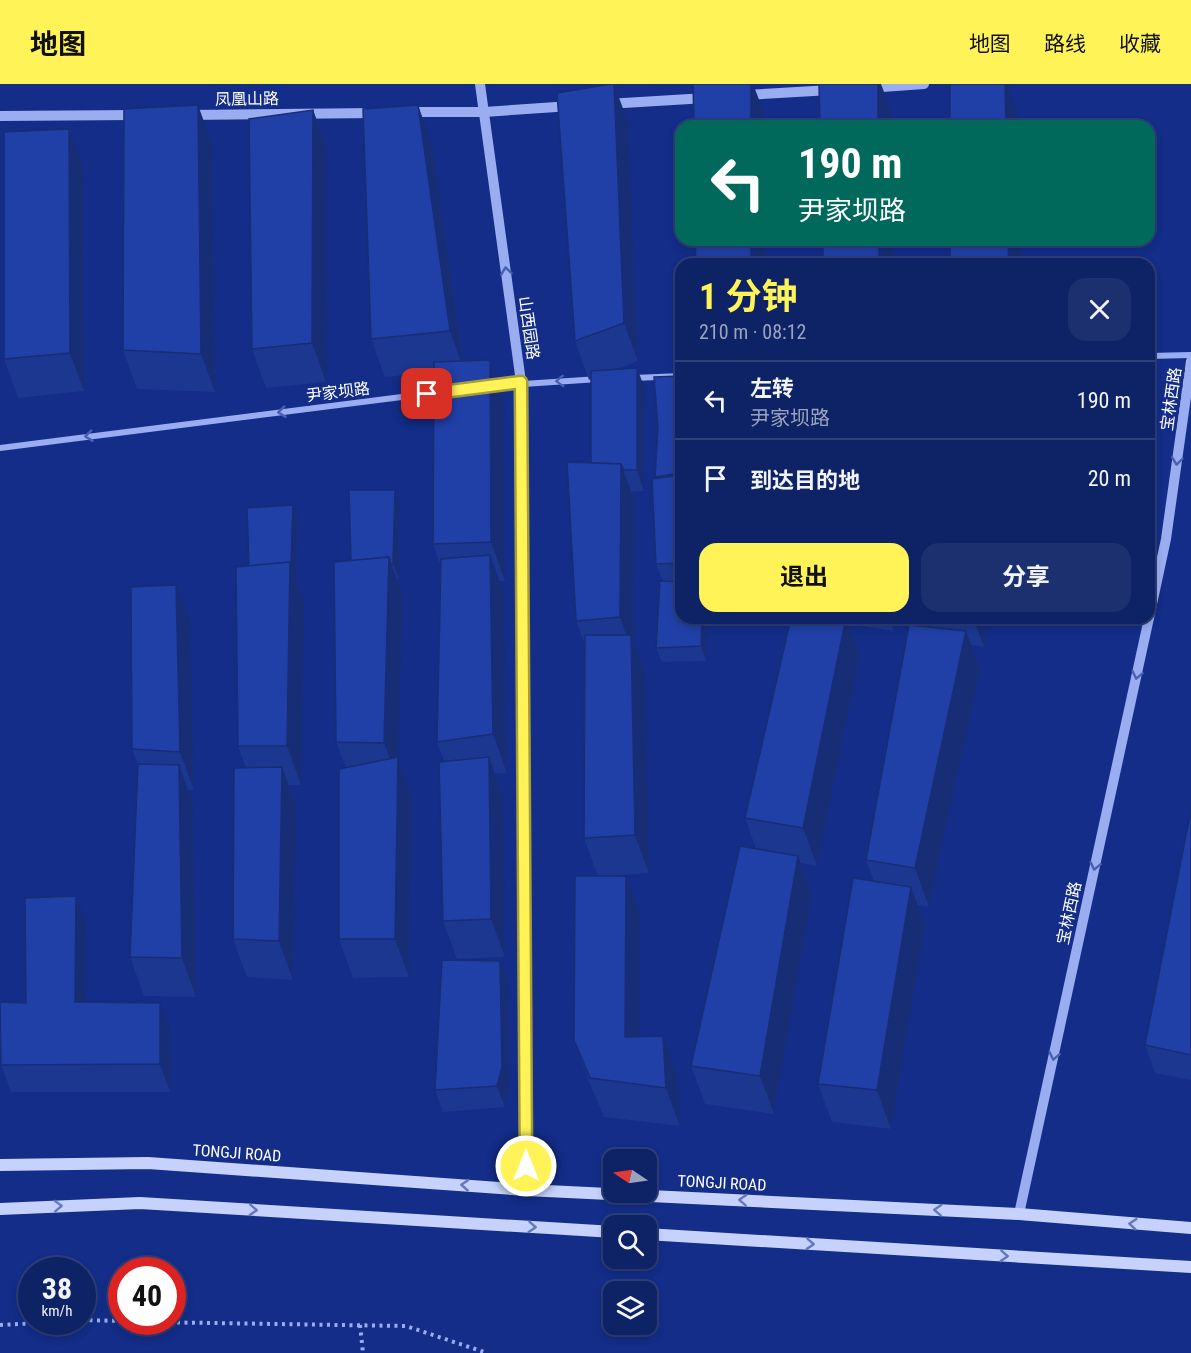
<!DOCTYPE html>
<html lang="zh">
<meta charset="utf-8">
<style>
:root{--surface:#0e2266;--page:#1c2f6f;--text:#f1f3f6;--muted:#9ba4bf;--line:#2e3f7a;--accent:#fff357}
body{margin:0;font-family:"Roboto Condensed","Noto Sans SC",sans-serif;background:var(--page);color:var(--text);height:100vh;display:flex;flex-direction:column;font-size:22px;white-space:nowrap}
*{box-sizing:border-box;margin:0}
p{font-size:20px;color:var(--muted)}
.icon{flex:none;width:33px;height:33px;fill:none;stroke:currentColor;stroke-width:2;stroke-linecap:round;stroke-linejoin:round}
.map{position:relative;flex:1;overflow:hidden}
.sheet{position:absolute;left:675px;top:174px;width:480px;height:366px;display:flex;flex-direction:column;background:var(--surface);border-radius:18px;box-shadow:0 3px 9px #0003,0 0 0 2px var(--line)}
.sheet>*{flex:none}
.top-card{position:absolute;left:675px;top:36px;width:480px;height:126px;border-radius:18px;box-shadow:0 3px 9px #0003,0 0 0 2px var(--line);background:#00695c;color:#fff;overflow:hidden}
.needle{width:39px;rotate:283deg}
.tools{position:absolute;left:603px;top:1065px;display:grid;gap:12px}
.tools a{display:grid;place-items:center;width:54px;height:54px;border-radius:12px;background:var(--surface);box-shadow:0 3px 9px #0003,0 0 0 2px var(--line);font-size:30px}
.speed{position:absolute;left:18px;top:1173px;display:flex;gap:12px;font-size:30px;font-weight:700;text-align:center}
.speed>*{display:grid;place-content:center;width:78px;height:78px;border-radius:50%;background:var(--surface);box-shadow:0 3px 9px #0003,0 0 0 2px var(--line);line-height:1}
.speed small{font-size:15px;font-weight:400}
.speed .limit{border:9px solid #d22;background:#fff;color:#111}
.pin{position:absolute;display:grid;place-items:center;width:51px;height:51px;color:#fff;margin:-26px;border-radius:12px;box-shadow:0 3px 9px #0006}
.me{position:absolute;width:66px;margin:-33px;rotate:0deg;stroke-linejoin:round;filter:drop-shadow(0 0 4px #0008)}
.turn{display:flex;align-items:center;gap:21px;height:126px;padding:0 24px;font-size:27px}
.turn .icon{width:78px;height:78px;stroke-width:2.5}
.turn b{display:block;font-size:42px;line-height:51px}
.round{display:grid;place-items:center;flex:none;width:63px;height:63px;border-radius:18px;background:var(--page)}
.headline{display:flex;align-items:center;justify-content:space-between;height:102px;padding:0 24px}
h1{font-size:36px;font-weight:700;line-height:45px;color:var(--accent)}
.cta{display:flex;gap:12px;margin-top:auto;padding:12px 24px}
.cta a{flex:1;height:69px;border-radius:18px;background:var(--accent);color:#111;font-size:24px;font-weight:700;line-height:69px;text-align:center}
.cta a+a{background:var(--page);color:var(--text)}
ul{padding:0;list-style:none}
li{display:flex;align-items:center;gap:18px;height:78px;padding:0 24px;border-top:2px solid var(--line)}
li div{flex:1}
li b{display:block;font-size:22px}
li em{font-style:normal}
header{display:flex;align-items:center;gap:36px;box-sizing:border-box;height:84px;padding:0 30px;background:var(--accent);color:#111}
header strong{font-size:28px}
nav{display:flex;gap:33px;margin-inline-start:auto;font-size:21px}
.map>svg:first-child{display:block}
</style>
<header>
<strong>地图</strong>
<nav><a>地图</a><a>路线</a><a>收藏</a></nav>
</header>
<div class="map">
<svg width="1191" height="1269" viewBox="0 0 1191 1269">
<rect width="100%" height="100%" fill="#132d88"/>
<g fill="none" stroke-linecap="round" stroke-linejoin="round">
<g stroke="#99adf0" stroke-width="4" stroke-dasharray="3 4.5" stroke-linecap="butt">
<path d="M 82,1236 L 122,1237"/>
<path d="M 147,1238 L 406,1242 L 487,1269"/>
<path d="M 0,1241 L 60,1238"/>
<path d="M 360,1241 L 363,1269"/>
</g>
<g stroke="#99adf0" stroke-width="6">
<path d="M 1149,272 L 1191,271"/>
<path d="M 634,294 L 681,292"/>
<path d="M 493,302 L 599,295"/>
<path d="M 0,364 L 441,308"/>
</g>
<g stroke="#99adf0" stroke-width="10">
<path d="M 480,0 L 521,298 L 526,1106"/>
<path d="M 868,4 L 924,0"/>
<path d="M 745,11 L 831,6"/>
<path d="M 607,20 L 706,14"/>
<path d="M 407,28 L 484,28 L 571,22"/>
<path d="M 188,31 L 376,29"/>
<path d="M 0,32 L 136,31"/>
<path d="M 1149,534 L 1166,455 L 1191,277"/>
<path d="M 1019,1130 L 1149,534"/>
</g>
<g stroke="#c6d2fb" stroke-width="12">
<path d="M 0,1081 L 148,1079 L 526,1106 L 1019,1130 L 1191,1144"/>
<path d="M 0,1125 L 140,1119 L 614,1148"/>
<path d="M 646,1150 L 1191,1183"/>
</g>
</g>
<g fill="#1c3790">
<path d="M 313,26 L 327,65 L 326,298 L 266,304 L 252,265 Z"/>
<path d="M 628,38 L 638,277 L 617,285 L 645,305 L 644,407 L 632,408 L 635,418 L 634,559 L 645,589 L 649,789 L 613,792 L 626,792 L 640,830 L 639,953 L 677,991 L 680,1042 L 604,1033 L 588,995 L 574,956 L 598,792 L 584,754 L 585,561 L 576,537 L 591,379 L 591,295 L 589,296 L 575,257 Z"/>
<path d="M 212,60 L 215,308 L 137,305 L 123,266 Z"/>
<path d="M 432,60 L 463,277 L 490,276 L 504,315 L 505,497 L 499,497 L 504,509 L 507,689 L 495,690 L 503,712 L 505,873 L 457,875 L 443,837 L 444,677 L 437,658 L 440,480 L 433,460 L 434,288 L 385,293 L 371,255 Z"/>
<path d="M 83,83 L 84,307 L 18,314 L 4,275 Z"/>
<path d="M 681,292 L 681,534 L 708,534 L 706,577 L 662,578 L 656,564 L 663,497 L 656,480 L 655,393 Z"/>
<path d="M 395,406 L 400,421 L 399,494 L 397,494 L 403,512 L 398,673 L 412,711 L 409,893 L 353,894 L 339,855 L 346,684 L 336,658 L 351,477 Z"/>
<path d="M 298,436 L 296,495 L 304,516 L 301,701 L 289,701 L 296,721 L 293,896 L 247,893 L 233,855 L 246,684 L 238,662 L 249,482 Z"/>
<path d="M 791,534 L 896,534 L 894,547 L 848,540 L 860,572 L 817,782 L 801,779 L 812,810 L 774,1030 L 705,1020 L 691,982 L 756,765 L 745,734 Z"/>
<path d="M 928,534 L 989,534 L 984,563 L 971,561 L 980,586 L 929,823 L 917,821 L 925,842 L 891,1045 L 832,1038 L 818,1000 L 874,797 L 866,776 L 931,544 Z"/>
<path d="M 190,539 L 194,706 L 188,706 L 193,720 L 196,913 L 144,912 L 130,873 L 138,681 L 132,665 Z"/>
<path d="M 1191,726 L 1191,996 L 1155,989 L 1145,961 Z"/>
<path d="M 86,839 L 85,918 L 170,946 L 170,1008 L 11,1008 L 1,981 L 26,919 Z"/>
<path d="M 500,877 L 508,898 L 509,1004 L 505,1023 L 443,1028 L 435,1006 Z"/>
</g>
<g fill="#172d75">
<path d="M 614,0 L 628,38 L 638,277 L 624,239 Z"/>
<path d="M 751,0 L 753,0 L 765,31 L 765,42 L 751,42 Z"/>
<path d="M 878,0 L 881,0 L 892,29 L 892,42 L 878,42 Z"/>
<path d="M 1005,0 L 1007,0 L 1019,35 L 1019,42 L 1006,42 Z"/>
<path d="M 198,21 L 212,60 L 215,308 L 201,270 Z"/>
<path d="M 418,21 L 432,60 L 464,286 L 450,247 Z"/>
<path d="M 313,26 L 327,65 L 326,298 L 312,259 Z"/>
<path d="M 69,45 L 83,83 L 84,307 L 70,269 Z"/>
<rect x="751" y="156" width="14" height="24"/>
<rect x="879" y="156" width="14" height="24"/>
<path d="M 1008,156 L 1022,156 L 1022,180 L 1009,180 Z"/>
<path d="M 490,276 L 504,315 L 505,497 L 491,458 Z"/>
<path d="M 637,284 L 645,305 L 644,407 L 637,386 Z"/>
<path d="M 621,380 L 635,418 L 634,559 L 645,589 L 649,789 L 635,751 L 631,565 L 620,533 Z"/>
<path d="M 395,406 L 400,421 L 399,494 L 393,480 Z"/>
<path d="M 293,421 L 298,436 L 296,495 L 304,516 L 301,701 L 287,662 L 290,478 Z"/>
<path d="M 490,471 L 504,509 L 507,689 L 493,650 Z"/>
<path d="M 389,473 L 403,512 L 398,673 L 412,711 L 409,893 L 395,855 L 398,697 L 384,659 Z"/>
<path d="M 176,501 L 190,539 L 194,706 L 180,668 Z"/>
<path d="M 702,534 L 708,534 L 706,577 L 701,562 Z"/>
<path d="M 846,534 L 860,572 L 817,782 L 803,744 Z"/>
<path d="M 889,534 L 896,534 L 894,547 Z"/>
<path d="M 973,534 L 989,534 L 984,563 Z"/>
<path d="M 966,547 L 980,586 L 929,823 L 915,784 Z"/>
<path d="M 489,673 L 503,712 L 505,873 L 491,835 Z"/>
<path d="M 179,681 L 193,720 L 196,913 L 182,874 Z"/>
<path d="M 282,683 L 296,721 L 293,896 L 279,857 Z"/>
<path d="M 798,772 L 812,810 L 774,1030 L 760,992 Z"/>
<path d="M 626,792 L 640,830 L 639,991 L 625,953 Z"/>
<path d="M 911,803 L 925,842 L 891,1045 L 877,1006 Z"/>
<path d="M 76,812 L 86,839 L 85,945 L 75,918 Z"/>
<path d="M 500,877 L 508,898 L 509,1004 L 505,1023 L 497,1002 Z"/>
<path d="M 160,919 L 170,946 L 170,1008 L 160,980 Z"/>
<path d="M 663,952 L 677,991 L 680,1042 L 666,1004 Z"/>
</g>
<g fill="#2140a7" stroke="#172d75" stroke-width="1.5">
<path d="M 611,0 L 614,0 L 624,239 L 575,257 L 557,9 Z"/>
<path d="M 693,0 L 751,0 L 751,42 L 694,42 Z"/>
<path d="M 819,0 L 878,0 L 878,42 L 820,42 Z"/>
<path d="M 950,0 L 1005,0 L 1006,42 L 950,42 Z"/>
<path d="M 198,21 L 201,270 L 123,266 L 124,25 Z"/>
<path d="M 418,21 L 450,247 L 371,255 L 363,25 Z"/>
<path d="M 313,26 L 312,259 L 252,265 L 249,35 Z"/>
<path d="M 69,45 L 70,269 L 4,275 L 4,48 Z"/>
<path d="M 695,156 L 751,156 L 751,180 L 696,180 Z"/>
<rect x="823" y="156" width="56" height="24"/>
<path d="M 950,156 L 1008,156 L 1009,180 L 950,180 Z"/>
<path d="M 490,276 L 491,458 L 433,460 L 434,278 Z"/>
<path d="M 637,284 L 637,386 L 624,386 L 621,380 L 591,379 L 591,287 Z"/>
<path d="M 681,292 L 681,389 L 655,393 L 658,343 L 654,293 Z"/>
<path d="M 567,378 L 621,380 L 620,533 L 576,537 Z"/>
<path d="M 681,391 L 681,479 L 656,480 L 652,395 Z"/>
<path d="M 349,406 L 395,406 L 393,480 L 391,480 L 389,473 L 351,477 Z"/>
<path d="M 293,421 L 291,480 L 290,478 L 249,482 L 247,424 Z"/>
<path d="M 490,471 L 493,650 L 437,658 L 441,475 Z"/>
<path d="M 389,473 L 384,659 L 336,658 L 334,478 Z"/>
<path d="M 290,478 L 287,662 L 238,662 L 236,483 Z"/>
<path d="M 660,497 L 681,498 L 681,534 L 702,534 L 701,562 L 656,564 Z"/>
<path d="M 176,501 L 180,668 L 132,665 L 131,503 Z"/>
<path d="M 791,534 L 846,534 L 803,744 L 745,734 Z"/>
<path d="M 909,541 L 966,547 L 915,784 L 866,776 Z"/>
<path d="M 585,551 L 631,551 L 635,751 L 584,754 Z"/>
<path d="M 398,673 L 395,855 L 339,855 L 339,685 Z"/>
<path d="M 489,673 L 491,835 L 443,837 L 439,678 Z"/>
<path d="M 138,680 L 179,681 L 182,874 L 130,873 Z"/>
<path d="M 282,683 L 279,857 L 233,855 L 234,684 Z"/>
<path d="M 1191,726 L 1191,971 L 1145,961 Z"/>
<path d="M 740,762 L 798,772 L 760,992 L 691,982 Z"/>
<path d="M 575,792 L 626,792 L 625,953 L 663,952 L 666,1004 L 590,994 L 574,956 Z"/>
<path d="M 853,794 L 911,803 L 877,1006 L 818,1000 Z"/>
<path d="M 76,812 L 75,918 L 160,919 L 160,980 L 1,981 L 0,918 L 26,919 L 25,814 Z"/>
<path d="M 442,876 L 500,877 L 502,983 L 497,1002 L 435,1006 Z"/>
</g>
<defs><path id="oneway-chevron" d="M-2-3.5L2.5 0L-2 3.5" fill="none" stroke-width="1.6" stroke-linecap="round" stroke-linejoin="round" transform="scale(1.5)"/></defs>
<g stroke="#4960b2">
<use href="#oneway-chevron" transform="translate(506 187) rotate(-98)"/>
<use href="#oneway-chevron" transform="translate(560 297) rotate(178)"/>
<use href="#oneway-chevron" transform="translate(282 328) rotate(173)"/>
<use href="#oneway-chevron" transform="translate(89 352) rotate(173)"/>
<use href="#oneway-chevron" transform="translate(1177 377) rotate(98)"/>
<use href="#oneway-chevron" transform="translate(1137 591) rotate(102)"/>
<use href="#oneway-chevron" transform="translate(1095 782) rotate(102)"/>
<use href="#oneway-chevron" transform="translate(1054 972) rotate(102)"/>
</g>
<g stroke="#6477bc">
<use href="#oneway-chevron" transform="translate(465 1101) rotate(-176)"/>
<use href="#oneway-chevron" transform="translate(743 1116) rotate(-177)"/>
<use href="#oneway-chevron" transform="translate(58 1122) rotate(-2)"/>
<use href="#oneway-chevron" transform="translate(253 1126) rotate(3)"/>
<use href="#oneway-chevron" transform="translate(938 1126) rotate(-177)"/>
<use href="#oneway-chevron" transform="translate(1133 1140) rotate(-175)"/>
<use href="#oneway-chevron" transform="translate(532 1143) rotate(4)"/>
<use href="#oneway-chevron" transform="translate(810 1160) rotate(4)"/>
<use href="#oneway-chevron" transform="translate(1004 1172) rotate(4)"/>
</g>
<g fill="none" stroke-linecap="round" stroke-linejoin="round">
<defs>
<path id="route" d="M 427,310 L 521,298 L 526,1082"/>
</defs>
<use href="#route" stroke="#a69e39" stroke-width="15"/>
<use href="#route" stroke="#fff357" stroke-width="10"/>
</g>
<g text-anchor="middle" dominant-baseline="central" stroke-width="6" stroke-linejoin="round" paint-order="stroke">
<g font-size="16" fill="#fff" stroke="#132d88">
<text transform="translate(247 15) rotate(-1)">凤凰山路</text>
<text transform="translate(529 244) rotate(82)">山西园路</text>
<text transform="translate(338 308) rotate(-7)">尹家坝路</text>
<text transform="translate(1171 315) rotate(-82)">宝林西路</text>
<text transform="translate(1069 829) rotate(-78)">宝林西路</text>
<text transform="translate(237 1069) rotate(4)">TONGJI ROAD</text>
<text transform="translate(722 1099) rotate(3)">TONGJI ROAD</text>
</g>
</g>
</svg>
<div class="tools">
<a><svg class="needle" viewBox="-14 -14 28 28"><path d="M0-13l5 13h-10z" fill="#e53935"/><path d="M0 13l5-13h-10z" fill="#9ba4bf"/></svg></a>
<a><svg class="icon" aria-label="search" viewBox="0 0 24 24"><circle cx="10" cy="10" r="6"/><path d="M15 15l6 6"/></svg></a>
<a><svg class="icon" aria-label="layers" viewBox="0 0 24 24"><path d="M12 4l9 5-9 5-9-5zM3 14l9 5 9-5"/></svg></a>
</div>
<div class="speed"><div>38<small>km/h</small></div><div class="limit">40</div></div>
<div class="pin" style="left:427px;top:310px;background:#d93025"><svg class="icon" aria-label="arrive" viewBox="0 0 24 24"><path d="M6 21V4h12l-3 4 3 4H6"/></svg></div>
<svg class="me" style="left:526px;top:1082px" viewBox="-20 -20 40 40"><circle r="17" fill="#fff357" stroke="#fff" stroke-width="3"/><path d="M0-11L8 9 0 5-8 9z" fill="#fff"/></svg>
<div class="top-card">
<div class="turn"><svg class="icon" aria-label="left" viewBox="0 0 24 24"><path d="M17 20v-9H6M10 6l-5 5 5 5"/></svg><div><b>190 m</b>尹家坝路</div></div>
</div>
<section class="sheet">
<div class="headline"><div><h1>1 分钟</h1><p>210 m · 08:12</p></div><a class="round"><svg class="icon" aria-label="close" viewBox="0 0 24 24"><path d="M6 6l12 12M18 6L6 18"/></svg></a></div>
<ul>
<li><svg class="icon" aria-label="left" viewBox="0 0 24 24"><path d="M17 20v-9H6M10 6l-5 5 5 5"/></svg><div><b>左转</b><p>尹家坝路</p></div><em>190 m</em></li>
<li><svg class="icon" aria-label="arrive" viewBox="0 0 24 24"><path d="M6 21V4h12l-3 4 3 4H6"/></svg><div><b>到达目的地</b></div><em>20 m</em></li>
</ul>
<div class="cta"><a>退出</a><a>分享</a></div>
</section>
</div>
